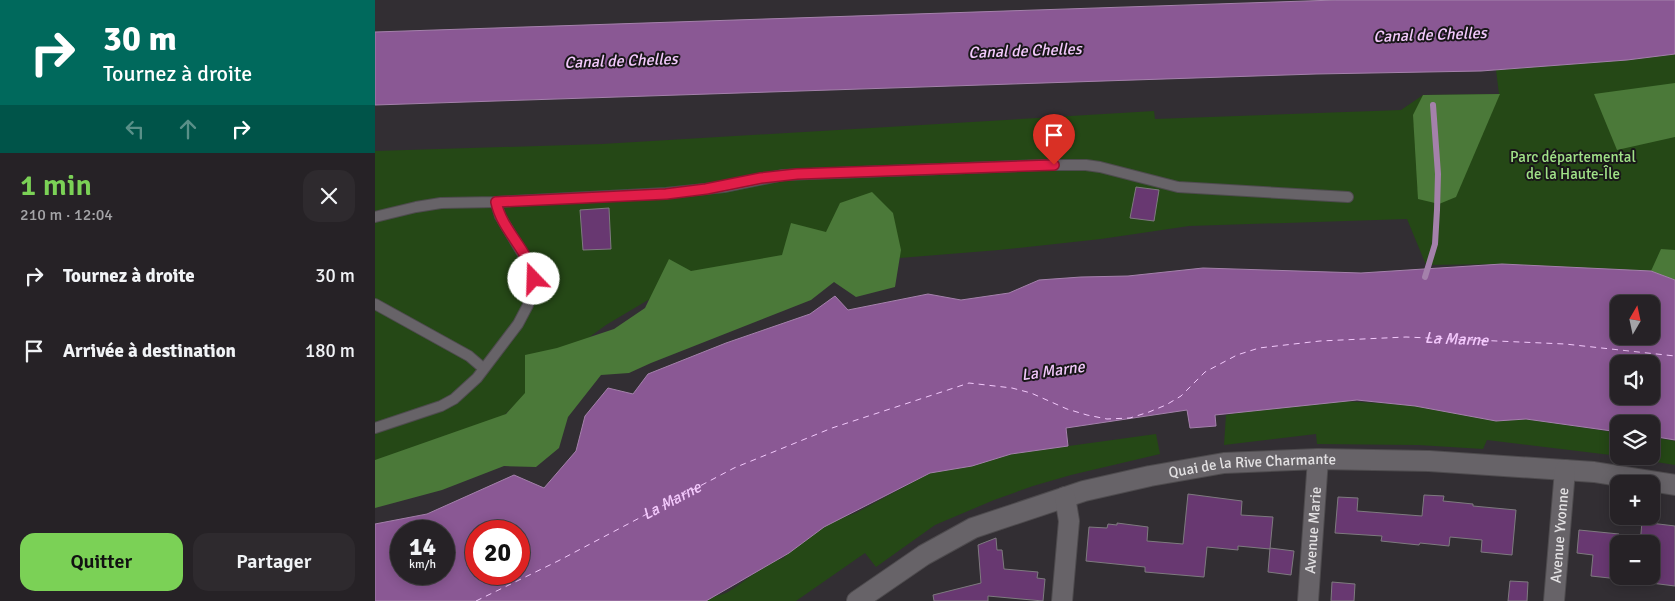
<!DOCTYPE html>
<html lang="fr">
<meta charset="utf-8">
<style>
:root{--surface:#262226;--page:#2e2a2e;--text:#f1f3f6;--muted:#a4a4a7;--line:#423f43;--accent:#7bd156}
body{margin:0;font-family:Signika,sans-serif;background:var(--page);color:var(--text);height:100vh;display:flex;flex-direction:column;font-size:19px;white-space:nowrap}
*{box-sizing:border-box;margin:0}
p{font-size:16px;color:var(--muted)}
.icon{flex:none;width:28px;height:28px;fill:none;stroke:currentColor;stroke-width:2;stroke-linecap:round;stroke-linejoin:round}
.map{position:relative;flex:1;overflow:hidden}
.sheet{display:flex;flex-direction:column;background:var(--surface);width:375px}
.sheet>*{flex:none}
.top-card{background:#00695c;color:#fff;overflow:hidden}
.needle{width:32px;rotate:9deg}
.tools{position:absolute;left:1235px;top:295px;display:grid;gap:10px}
.tools a{display:grid;place-items:center;width:50px;height:50px;border-radius:10px;background:var(--surface);box-shadow:0 2px 12px #0003,0 0 0 1px var(--line);font-size:25px}
.speed{position:absolute;left:15px;top:520px;display:flex;gap:10px;font-size:25px;font-weight:700;text-align:center}
.speed>*{display:grid;place-content:center;width:65px;height:65px;border-radius:50%;background:var(--surface);box-shadow:0 2px 12px #0003,0 0 0 1px var(--line);line-height:1}
.speed small{font-size:12px;font-weight:400}
.speed .limit{border:8px solid #d22;background:#fff;color:#111}
.pin{position:absolute;display:grid;place-items:center;width:42px;height:42px;color:#fff;margin:-51px -21px;border-radius:50% 50% 50% 0;rotate:-45deg;box-shadow:0 0 5px #0007}
.pin .icon{rotate:45deg}
.me{position:absolute;width:55px;margin:-28px;rotate:339deg;stroke-linejoin:round;filter:drop-shadow(0 0 4px #0008)}
.turn{display:flex;align-items:center;gap:18px;height:105px;padding:0 20px;font-size:22px}
.turn .icon{width:65px;height:65px;stroke-width:2.5}
.turn b{display:block;font-size:35px;line-height:42px}
.lanes{display:flex;align-items:center;height:48px;padding:0 20px;background:#0003;justify-content:center;gap:25px;direction:ltr}
.lanes .off{opacity:.35}
.round{display:grid;place-items:center;flex:none;width:52px;height:52px;border-radius:15px;background:var(--page)}
.head{display:flex;align-items:center;justify-content:space-between;height:85px;padding:0 20px}
h1{font-size:30px;font-weight:600;line-height:38px;color:var(--accent)}
.button{display:flex;gap:10px;margin-top:auto;padding:10px 20px}
.button a{flex:1;height:58px;border-radius:15px;background:var(--accent);color:#111;font-size:20px;font-weight:600;line-height:58px;text-align:center}
.button a+a{background:var(--page);color:var(--text)}
ul{padding:0;list-style:none}
li{display:flex;align-items:center;gap:15px;height:75px;padding:0 20px}
li div{flex:1}
li b{display:block;font-size:19px}
li em{font-style:normal}
main{display:flex;flex:1;min-height:0}
.map>svg:first-child{display:block}
</style>
<main>
<section class="sheet">
<div class="top-card">
<div class="turn"><svg class="icon" aria-label="right" viewBox="0 0 24 24"><path d="M7 20v-9h11M14 6l5 5-5 5"/></svg><div><b>30 m</b>Tournez à droite</div></div>
<div class="lanes"><svg class="icon off" aria-label="left" viewBox="0 0 24 24"><path d="M17 20v-9H6M10 6l-5 5 5 5"/></svg><svg class="icon off" aria-label="ahead" viewBox="0 0 24 24"><path d="M12 20V5M6 11l6-6 6 6"/></svg><svg class="icon" aria-label="right" viewBox="0 0 24 24"><path d="M7 20v-9h11M14 6l5 5-5 5"/></svg></div>
</div>
<div class="head"><div><h1>1 min</h1><p>210 m · 12:04</p></div><a class="round"><svg class="icon" aria-label="close" viewBox="0 0 24 24"><path d="M6 6l12 12M18 6L6 18"/></svg></a></div>
<ul>
<li><svg class="icon" aria-label="right" viewBox="0 0 24 24"><path d="M7 20v-9h11M14 6l5 5-5 5"/></svg><div><b>Tournez à droite</b></div><em>30 m</em></li>
<li><svg class="icon" aria-label="arrive" viewBox="0 0 24 24"><path d="M6 21V4h12l-3 4 3 4H6"/></svg><div><b>Arrivée à destination</b></div><em>180 m</em></li>
</ul>
<div class="button"><a>Quitter</a><a>Partager</a></div>
</section>
<div class="map">
<svg width="1300" height="601" viewBox="0 0 1300 601">
<rect width="100%" height="100%" fill="#322e33"/>
<g fill="#254816">
<path d="M 1300,54 L 1300,280 L 1276,271 L 1127,264 L 1051,265 L 1032,219 L 814,226 L 726,239 L 624,250 L 450,264 L 295,287 L 231,325 L 182,361 L 162,384 L 109,434 L 0,479 L 0,151 L 227,144 L 779,111 L 780,119 L 1026,110 L 1048,95 L 1124,94 L 1121,70 L 1252,60 Z"/>
<path d="M 966,401 L 1036,405 L 1121,421 L 1151,419 L 1244,433 L 1244,456 L 1112,440 L 1108,449 L 1043,445 L 942,444 L 941,434 L 849,445 L 851,415 L 912,404 Z"/>
<path d="M 781,434 L 785,454 L 696,475 L 658,486 L 619,500 L 560,525 L 501,567 L 490,553 L 421,601 L 332,601 C 338,595 346,596 353,592 C 371,581 390,563 409,558 L 411,554 L 441,527 L 450,527 L 458,521 L 481,513 L 555,473 L 597,466 L 636,454 Z"/>
<path d="M 1276,437 L 1300,441 L 1300,465 L 1244,456 L 1276,456 Z"/>
</g>
<g fill="#4b7939">
<path d="M 1300,83 L 1300,137 L 1242,150 L 1219,94 Z"/>
<path d="M 1125,94 L 1081,197 L 1064,204 L 1043,199 L 1038,115 L 1048,95 Z"/>
<path d="M 497,192 L 518,213 L 526,250 L 520,287 L 481,297 L 459,282 L 436,300 L 276,363 L 254,373 L 226,375 L 193,417 L 184,448 L 161,467 L 129,466 L 67,490 L 0,508 L 0,460 L 131,414 L 150,393 L 150,355 L 182,348 L 239,329 L 270,308 L 294,259 L 316,271 L 407,255 L 416,223 L 451,232 L 465,203 Z"/>
<path d="M 1286,249 L 1300,250 L 1300,280 L 1276,271 Z"/>
</g>
<g fill="#8a5894" stroke="#a481ab" fill-rule="evenodd">
<path d="M 961,0 L 1300,0 L 1300,54 L 1252,60 L 1106,71 L 941,74 L 0,105 L 0,32 Z"/>
<path d="M 1127,264 L 1276,271 L 1300,280 L 1300,440 L 1276,436 L 1276,424 L 1244,424 L 1244,432 L 1151,419 L 1121,421 L 1040,406 L 982,400 L 840,415 L 841,426 L 815,428 L 812,410 L 691,428 L 693,446 L 636,454 L 597,466 L 555,473 L 449,527 L 414,553 L 331,601 L 0,601 L 0,524 L 52,514 L 139,475 L 169,488 L 201,451 L 210,416 L 233,388 L 258,394 L 273,374 L 351,343 L 435,314 L 460,296 L 473,310 L 553,294 L 586,300 L 634,293 L 664,280 L 706,277 L 753,276 L 828,268 L 986,273 ZM 1244,304 L 1276,304 L 1276,336 L 1244,336 ZM 1244,364 L 1276,364 L 1276,396 L 1244,396 ZM 26,531 L 69,531 L 69,574 L 26,574 ZM 101,531 L 144,531 L 144,574 L 101,574 Z"/>
</g>
<g fill="none" stroke-linecap="round" stroke-linejoin="round">
<path stroke="#a481ab" stroke-width="6" d="M 1050,277 L 1060,244 L 1062,210 L 1063,174 L 1058,105"/>
<path stroke="#f3c9fc" stroke-width="1" stroke-dasharray="6 5" stroke-linecap="butt" id="s1" d="M 101,601 L 183,561 L 359,468 L 457,428 L 594,383 L 637,388 L 656,393 L 692,409 L 712,415 L 732,419 L 755,418 L 774,412 L 791,405 L 806,396 L 830,372 L 862,355 L 884,348 L 945,341 L 1031,337 L 1190,344 L 1300,356"/>
</g>
<g fill="#683871" stroke="#7e7a7f">
<path d="M 761,187 L 784,190 L 779,221 L 755,218 Z"/>
<path d="M 234,208 L 236,249 L 208,250 L 205,210 Z"/>
<path d="M 813,494 L 867,501 L 866,515 L 898,517 L 895,549 L 863,546 L 863,550 L 832,547 L 829,577 L 770,572 L 770,567 L 711,561 L 714,527 L 732,528 L 733,524 L 742,525 L 742,523 L 773,527 L 772,541 L 808,544 Z"/>
<path d="M 1049,495 L 1069,496 L 1068,501 L 1098,504 L 1098,506 L 1141,510 L 1137,555 L 1106,552 L 1107,540 L 1075,537 L 1074,546 L 1045,543 L 1044,545 L 1006,541 L 1007,536 L 960,533 L 963,497 L 983,498 L 982,511 L 1047,516 Z"/>
<path d="M 1267,522 L 1300,526 L 1300,586 L 1276,583 L 1276,544 L 1265,544 Z"/>
<path d="M 1204,530 L 1244,534 L 1244,579 L 1216,576 L 1218,555 L 1202,553 Z"/>
<path d="M 621,538 L 622,550 L 627,550 L 629,569 L 663,572 L 662,578 L 670,579 L 668,601 L 613,596 L 613,601 L 559,601 L 558,595 L 606,583 L 603,545 Z"/>
<path d="M 895,548 L 919,551 L 916,575 L 893,572 Z"/>
<path d="M 1135,581 L 1153,582 L 1152,601 L 1133,601 Z"/>
<path d="M 957,582 L 980,584 L 979,601 L 956,601 Z"/>
</g>
<g fill="none" stroke-linecap="round" stroke-linejoin="round">
<defs>
<g id="service">
<path d="M 0,217 L 41,207 L 66,203 L 121,202 L 291,193 L 349,187 L 408,175 L 667,165 L 711,165 L 725,167 L 803,187 L 973,197"/>
<path d="M 0,304 L 94,356 L 108,368"/>
<path d="M 0,428 L 66,406 L 79,399 L 102,378 L 143,324 L 153,305 L 158,287 L 158,271 L 125,216 L 121,202"/>
</g>
<g id="minor">
<path id="s2" d="M 482,601 L 549,555 L 598,528 L 709,491 L 775,476 L 849,463 L 943,459 L 1054,461 L 1219,472 L 1300,485"/>
<path d="M 687,601 L 694,521 L 690,497"/>
<path id="s3" d="M 933,601 L 943,459"/>
<path id="s4" d="M 1179,601 L 1190,470"/>
</g>
</defs>
<use href="#service" stroke="#4e4b4e" stroke-width="12"/>
<use href="#minor" stroke="#4e4b4e" stroke-width="22"/>
<use href="#service" stroke="#676368" stroke-width="10"/>
<use href="#minor" stroke="#676368" stroke-width="20"/>
</g>
<g fill="none" stroke-linecap="round" stroke-linejoin="round">
<defs>
<path id="route" d="M 159,279 C 154,250 127,231 121,202 L 291,194 L 331,189 L 386,178 L 422,174 L 679,165"/>
</defs>
<use href="#route" stroke="#92132f" stroke-width="12"/>
<use href="#route" stroke="#e11d48" stroke-width="9"/>
</g>
<g text-anchor="middle" dominant-baseline="central" stroke-width="4" stroke-linejoin="round" paint-order="stroke">
<g font-size="15" fill="#a1e288" stroke="#191719">
<text x="1198" y="157">Parc départemental<tspan x="1198" dy="17">de la Haute-Île</tspan></text>
</g>
<g font-size="15" fill="#e2e0e2" stroke="#191719">
<text stroke="none"><textPath href="#s2" startOffset="425">Quai de la Rive Charmante</textPath></text>
<text stroke="none"><textPath href="#s3" startOffset="71">Avenue Marie</textPath></text>
<text stroke="none"><textPath href="#s4" startOffset="66">Avenue Yvonne</textPath></text>
</g>
<g font-size="16" font-style="italic" fill="#f3c9fc" stroke="#191719">
<text transform="translate(1055 35) rotate(-2)">Canal de Chelles</text>
<text transform="translate(650 51) rotate(-2)">Canal de Chelles</text>
<text transform="translate(246 61) rotate(-2)">Canal de Chelles</text>
<text stroke="none"><textPath href="#s1" startOffset="1054">La Marne</textPath></text>
<text transform="translate(678 371) rotate(-8)">La Marne</text>
<text stroke="none"><textPath href="#s1" startOffset="220">La Marne</textPath></text>
</g>
</g>
</svg>
<div class="tools">
<a><svg class="needle" viewBox="-14 -14 28 28"><path d="M0-13l5 13h-10z" fill="#e53935"/><path d="M0 13l5-13h-10z" fill="#a4a4a7"/></svg></a>
<a><svg class="icon" aria-label="sound" viewBox="0 0 24 24"><path d="M4 9h4l5-4v14l-5-4H4zM17 9q2 3 0 6"/></svg></a>
<a><svg class="icon" aria-label="layers" viewBox="0 0 24 24"><path d="M12 4l9 5-9 5-9-5zM3 14l9 5 9-5"/></svg></a>
<a>+</a>
<a>−</a>
</div>
<div class="speed"><div>14<small>km/h</small></div><div class="limit">20</div></div>
<div class="pin" style="left:679px;top:165px;background:#d93025"><svg class="icon" aria-label="arrive" viewBox="0 0 24 24"><path d="M6 21V4h12l-3 4 3 4H6"/></svg></div>
<svg class="me" style="left:159px;top:279px" viewBox="-20 -20 40 40"><circle r="19" fill="#fff"/><path d="M0-13L10 11 0 6-10 11z" fill="#e11d48"/></svg>
</div>
</main>
